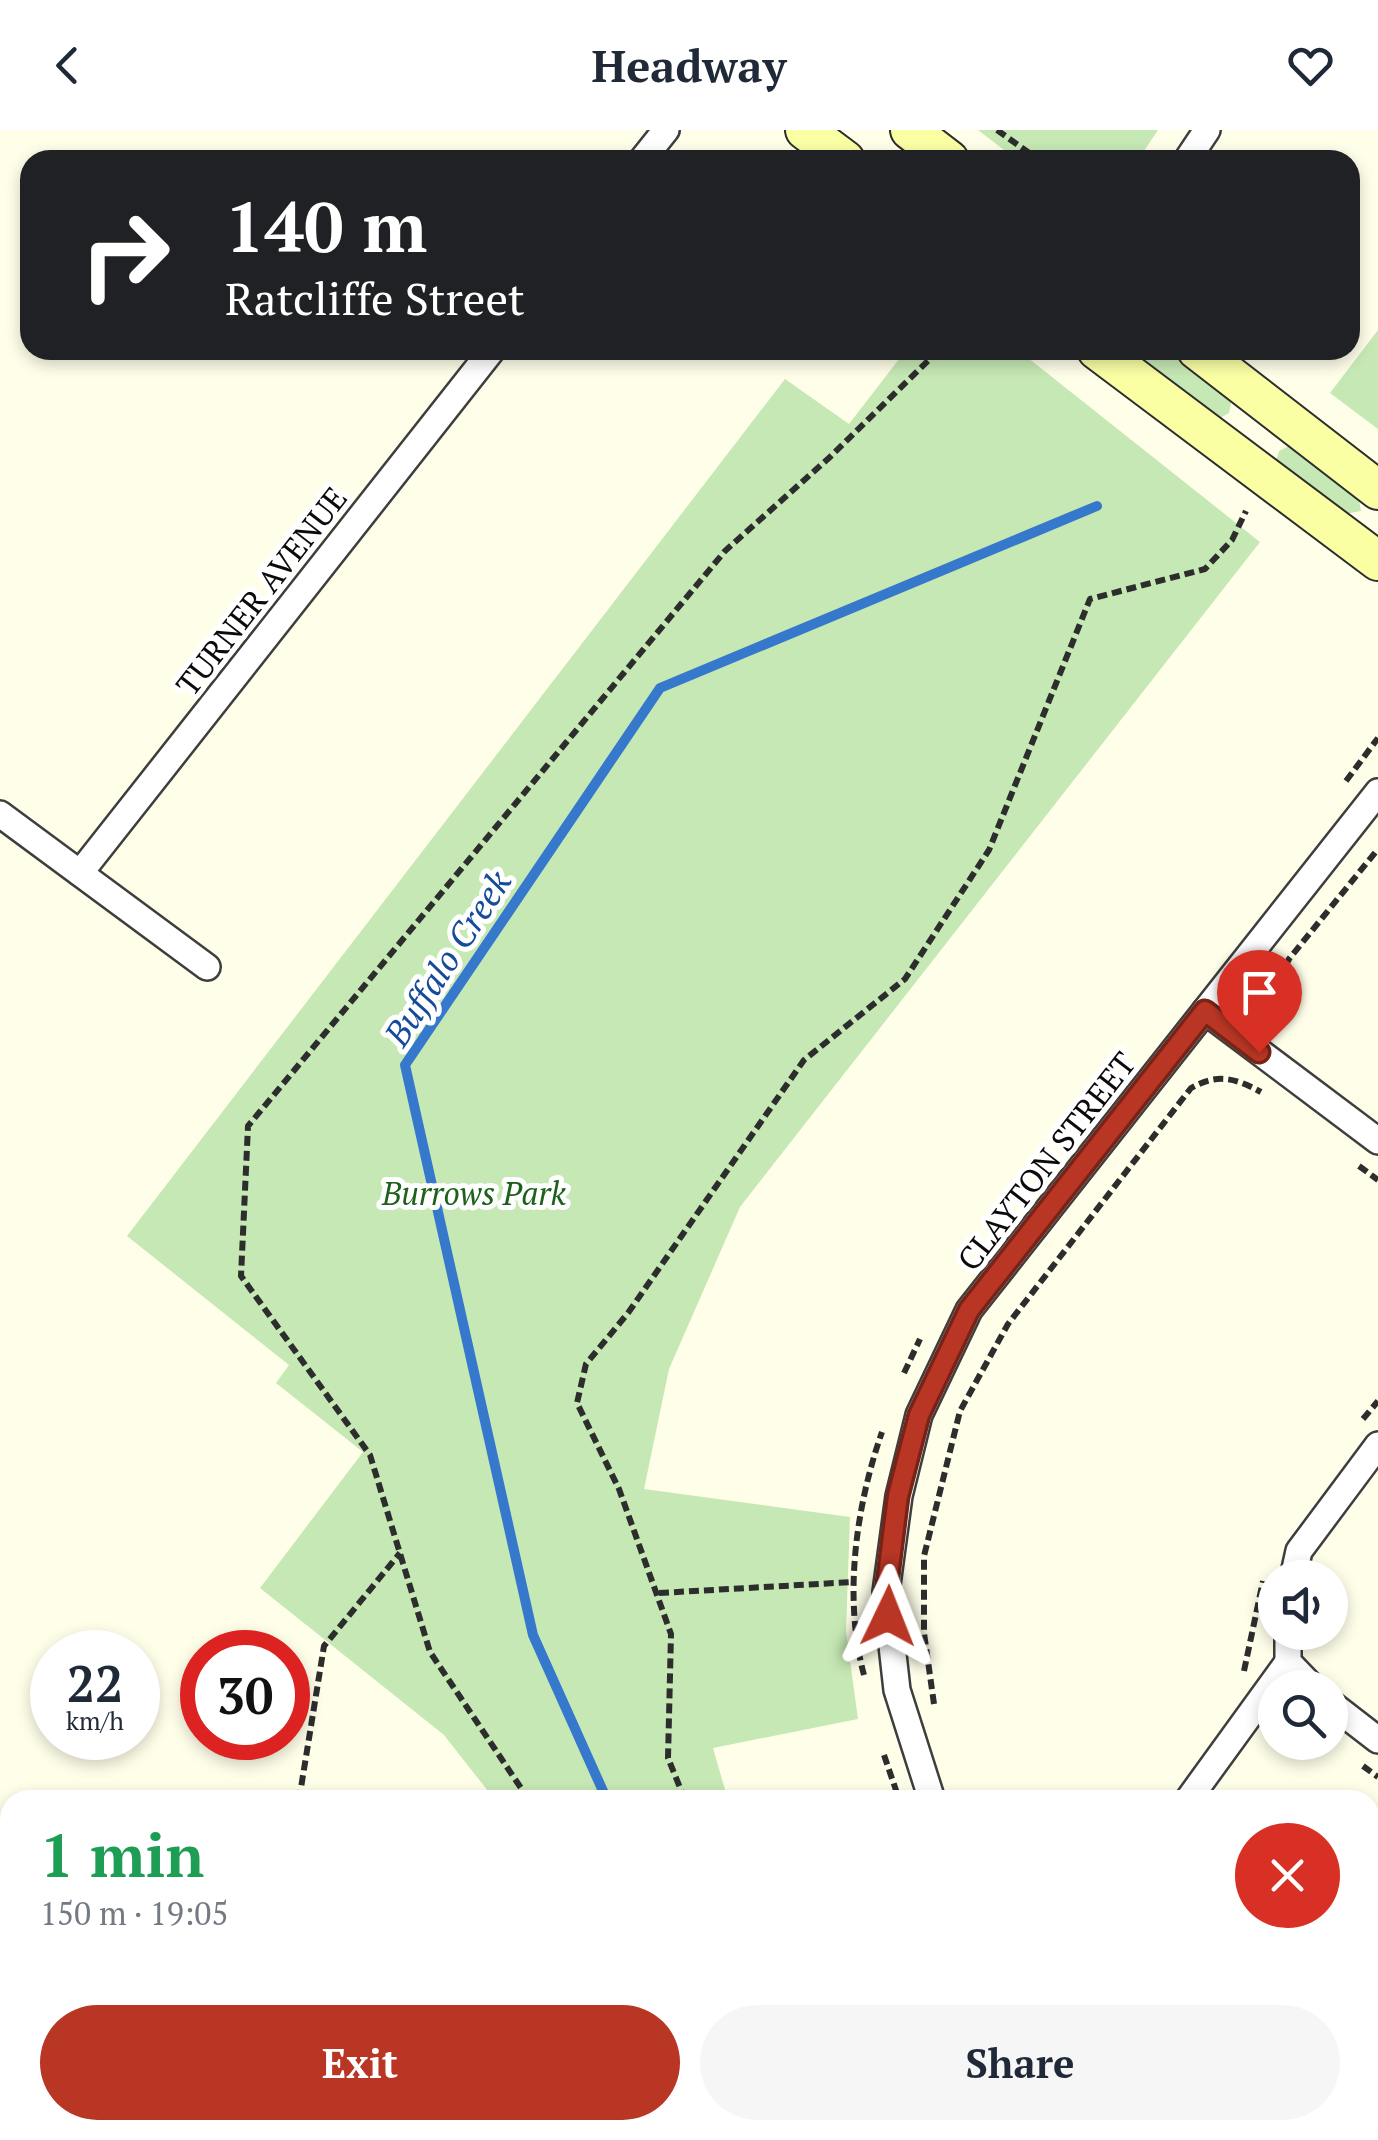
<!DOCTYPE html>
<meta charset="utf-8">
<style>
:root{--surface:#fff;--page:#f6f6f7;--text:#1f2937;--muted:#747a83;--accent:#b93624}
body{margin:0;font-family:"PT Serif",serif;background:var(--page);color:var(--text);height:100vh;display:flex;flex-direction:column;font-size:38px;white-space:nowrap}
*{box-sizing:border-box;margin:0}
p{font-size:32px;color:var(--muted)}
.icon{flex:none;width:55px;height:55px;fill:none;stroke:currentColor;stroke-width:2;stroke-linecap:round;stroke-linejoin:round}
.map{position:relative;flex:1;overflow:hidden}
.details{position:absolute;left:0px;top:1660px;width:1380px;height:350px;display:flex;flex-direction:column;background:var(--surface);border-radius:30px 30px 0 0;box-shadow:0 5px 15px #0003}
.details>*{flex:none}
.top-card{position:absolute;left:20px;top:20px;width:1340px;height:210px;border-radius:30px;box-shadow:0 5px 15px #0003;background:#202124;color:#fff;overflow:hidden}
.buttons{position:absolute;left:1258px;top:1430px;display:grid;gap:20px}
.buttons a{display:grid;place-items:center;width:90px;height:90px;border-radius:50%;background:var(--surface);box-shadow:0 5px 15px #0003;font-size:50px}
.speed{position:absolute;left:30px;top:1500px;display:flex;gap:20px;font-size:50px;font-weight:700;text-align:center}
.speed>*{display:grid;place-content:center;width:130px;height:130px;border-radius:50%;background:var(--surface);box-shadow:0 5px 15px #0003;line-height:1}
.speed small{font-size:25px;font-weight:400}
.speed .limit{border:15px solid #d22;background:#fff;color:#111}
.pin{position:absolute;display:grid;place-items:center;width:85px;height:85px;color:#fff;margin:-102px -42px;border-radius:50% 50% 50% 0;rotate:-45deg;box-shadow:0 0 10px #0007}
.pin .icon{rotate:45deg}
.me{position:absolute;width:110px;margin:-55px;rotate:2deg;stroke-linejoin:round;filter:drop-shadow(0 0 8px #0008)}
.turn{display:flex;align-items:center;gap:35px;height:210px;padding:0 40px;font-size:45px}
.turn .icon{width:130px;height:130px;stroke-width:2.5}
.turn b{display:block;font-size:70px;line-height:85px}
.round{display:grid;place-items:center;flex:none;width:105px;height:105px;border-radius:52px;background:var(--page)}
.overview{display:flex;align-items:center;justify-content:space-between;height:170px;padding:0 40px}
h1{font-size:60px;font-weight:700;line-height:75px;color:#1e9e55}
.cta{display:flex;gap:20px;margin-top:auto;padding:20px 40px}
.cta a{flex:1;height:115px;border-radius:60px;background:var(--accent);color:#fff;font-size:40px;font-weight:700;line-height:115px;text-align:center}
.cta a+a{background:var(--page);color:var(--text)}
header{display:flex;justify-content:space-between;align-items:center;height:130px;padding:0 40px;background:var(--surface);font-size:45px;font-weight:700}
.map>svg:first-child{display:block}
</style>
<header><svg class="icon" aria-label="back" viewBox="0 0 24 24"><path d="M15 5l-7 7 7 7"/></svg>Headway<svg class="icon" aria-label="heart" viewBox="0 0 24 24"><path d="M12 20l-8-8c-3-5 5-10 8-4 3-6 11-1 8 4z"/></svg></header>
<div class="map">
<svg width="1378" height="2010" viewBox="0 0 1378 2010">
<rect width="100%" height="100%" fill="#fffee9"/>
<g fill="#c6e8b4">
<path d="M 978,0 L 1158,0 L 1138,30 L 1017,30 Z"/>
<path d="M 1378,200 L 1378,299 L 1330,263 Z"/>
<path d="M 906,220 L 1018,220 L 1260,412 L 740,1077 L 669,1239 L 644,1359 L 850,1387 L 846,1501 L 858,1589 L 713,1618 L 728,1670 L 495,1670 L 444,1605 L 260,1458 L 363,1322 L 276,1253 L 289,1235 L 127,1106 L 785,249 L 849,294 Z"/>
<path d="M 1127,220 L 1167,220 L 1225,262 L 1231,273 L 1229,283 L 1220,288 L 1209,284 Z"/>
<path d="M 1289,316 L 1358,364 L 1361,381 L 1340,385 L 1276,331 L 1279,321 Z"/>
<path d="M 714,2000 L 887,2000 L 893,2010 L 720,2010 Z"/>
</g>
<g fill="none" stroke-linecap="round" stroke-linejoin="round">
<g stroke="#3678cc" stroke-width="10">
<path d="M 607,1670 L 533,1505 L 405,935 L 660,558 L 1097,376"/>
<path d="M 754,2000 L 759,2010"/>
</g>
<defs>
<g id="street">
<path d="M 642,30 L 666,0"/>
<path d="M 1187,30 L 1207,0"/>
<path d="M 0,684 L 207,837"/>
<path d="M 80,743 L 492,220"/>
<path d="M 1205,881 L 1378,1011"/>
<path d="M 1293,1448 L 1299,1421 L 1378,1315"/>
<path d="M 1288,1502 L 1288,1532 L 1313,1558"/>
<path d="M 1330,1573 L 1378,1610"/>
<path d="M 932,1670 L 897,1560 L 886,1462 L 899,1366 L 919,1285 L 969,1180 L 1378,662"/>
<path d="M 1188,1670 L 1288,1532"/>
<path d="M 396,2000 L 402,2010"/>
</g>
<g id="secondary">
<path d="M 805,0 L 845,30"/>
<path d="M 910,0 L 949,30"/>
<path d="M 1097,220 L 1378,431"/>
<path d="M 1197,220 L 1378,360"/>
</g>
</defs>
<use href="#street" stroke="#3e3e3e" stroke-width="30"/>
<use href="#secondary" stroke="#2d2d2d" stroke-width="42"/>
<g stroke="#2d2d2d" stroke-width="6" stroke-dasharray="10 5" stroke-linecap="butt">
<path d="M 997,0 L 1039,30"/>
<path d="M 1346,651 L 1378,608"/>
<path d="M 1280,894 L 1277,852 L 1289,829 L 1378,719"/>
<path d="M 1359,1036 L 1378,1050"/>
<path d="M 904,1243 L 920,1209"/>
<path d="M 1363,1289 L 1378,1271"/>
<path d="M 659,1463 L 853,1452"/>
<path d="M 1244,1541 L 1263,1451"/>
<path d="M 864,1545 C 843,1468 856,1376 882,1302"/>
<path d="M 934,1574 L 924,1503 L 924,1426 L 960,1281 L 1008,1194 L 1191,958 C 1218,943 1235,948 1261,962"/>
<path d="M 884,1625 L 899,1669"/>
<path d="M 1363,1636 L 1378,1647"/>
<path d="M 299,1670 L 324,1516 L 400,1423"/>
<path d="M 529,1670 L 430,1522 L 370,1325 L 241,1146 L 248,996 L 725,421 L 830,327 L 939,220"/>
<path d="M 685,1670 L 668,1628 L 671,1504 L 619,1359 L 577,1273 L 586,1234 L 628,1183 L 804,930 L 905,849 L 989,720 L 1090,469 L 1205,439 L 1232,410 L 1246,381"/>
<path d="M 732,2000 L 738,2010"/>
<path d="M 823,2000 L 828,2010"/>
</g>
<use href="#street" stroke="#fff" stroke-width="25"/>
<use href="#secondary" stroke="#faffa4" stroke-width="38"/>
</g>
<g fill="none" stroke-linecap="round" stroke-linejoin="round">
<defs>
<path id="route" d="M 888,1486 L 886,1462 L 898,1366 L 919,1285 L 969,1180 L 1205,881 L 1259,922"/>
</defs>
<use href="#route" stroke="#782317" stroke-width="25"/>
<use href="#route" stroke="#b93624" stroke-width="18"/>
</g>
<g text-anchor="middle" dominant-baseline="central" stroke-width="10" stroke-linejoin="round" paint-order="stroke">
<g font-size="32" fill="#0b0b0b" stroke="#fff">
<text transform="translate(261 461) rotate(-52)">TURNER AVENUE</text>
<text transform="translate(1046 1031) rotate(-52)">CLAYTON STREET</text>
</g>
<g font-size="32" font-style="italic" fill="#1f611c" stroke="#fff">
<text x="474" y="1063">Burrows Park</text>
</g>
<g font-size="35" font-style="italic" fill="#164b9b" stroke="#fff">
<text transform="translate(447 828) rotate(-57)">Buffalo Creek</text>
</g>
</g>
</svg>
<div class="buttons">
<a><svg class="icon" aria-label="sound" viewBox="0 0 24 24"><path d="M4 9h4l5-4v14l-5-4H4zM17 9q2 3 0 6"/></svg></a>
<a><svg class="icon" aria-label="search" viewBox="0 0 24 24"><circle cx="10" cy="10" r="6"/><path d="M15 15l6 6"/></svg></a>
</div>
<div class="speed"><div>22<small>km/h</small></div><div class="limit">30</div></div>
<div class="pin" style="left:1259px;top:922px;background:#d93025"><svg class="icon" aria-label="arrive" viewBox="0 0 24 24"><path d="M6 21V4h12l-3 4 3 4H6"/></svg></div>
<svg class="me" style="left:888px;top:1486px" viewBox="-20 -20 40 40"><path d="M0-17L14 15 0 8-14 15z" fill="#b93624" stroke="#fff" stroke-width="4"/></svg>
<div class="top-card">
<div class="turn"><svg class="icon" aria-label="right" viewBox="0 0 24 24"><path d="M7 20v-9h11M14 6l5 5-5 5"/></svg><div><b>140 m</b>Ratcliffe Street</div></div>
</div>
<section class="details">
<div class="overview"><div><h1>1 min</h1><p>150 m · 19:05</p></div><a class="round" style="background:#d93025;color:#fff"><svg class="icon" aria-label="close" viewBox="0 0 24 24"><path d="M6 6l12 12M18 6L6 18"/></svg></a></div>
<div class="cta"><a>Exit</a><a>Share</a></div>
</section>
</div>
